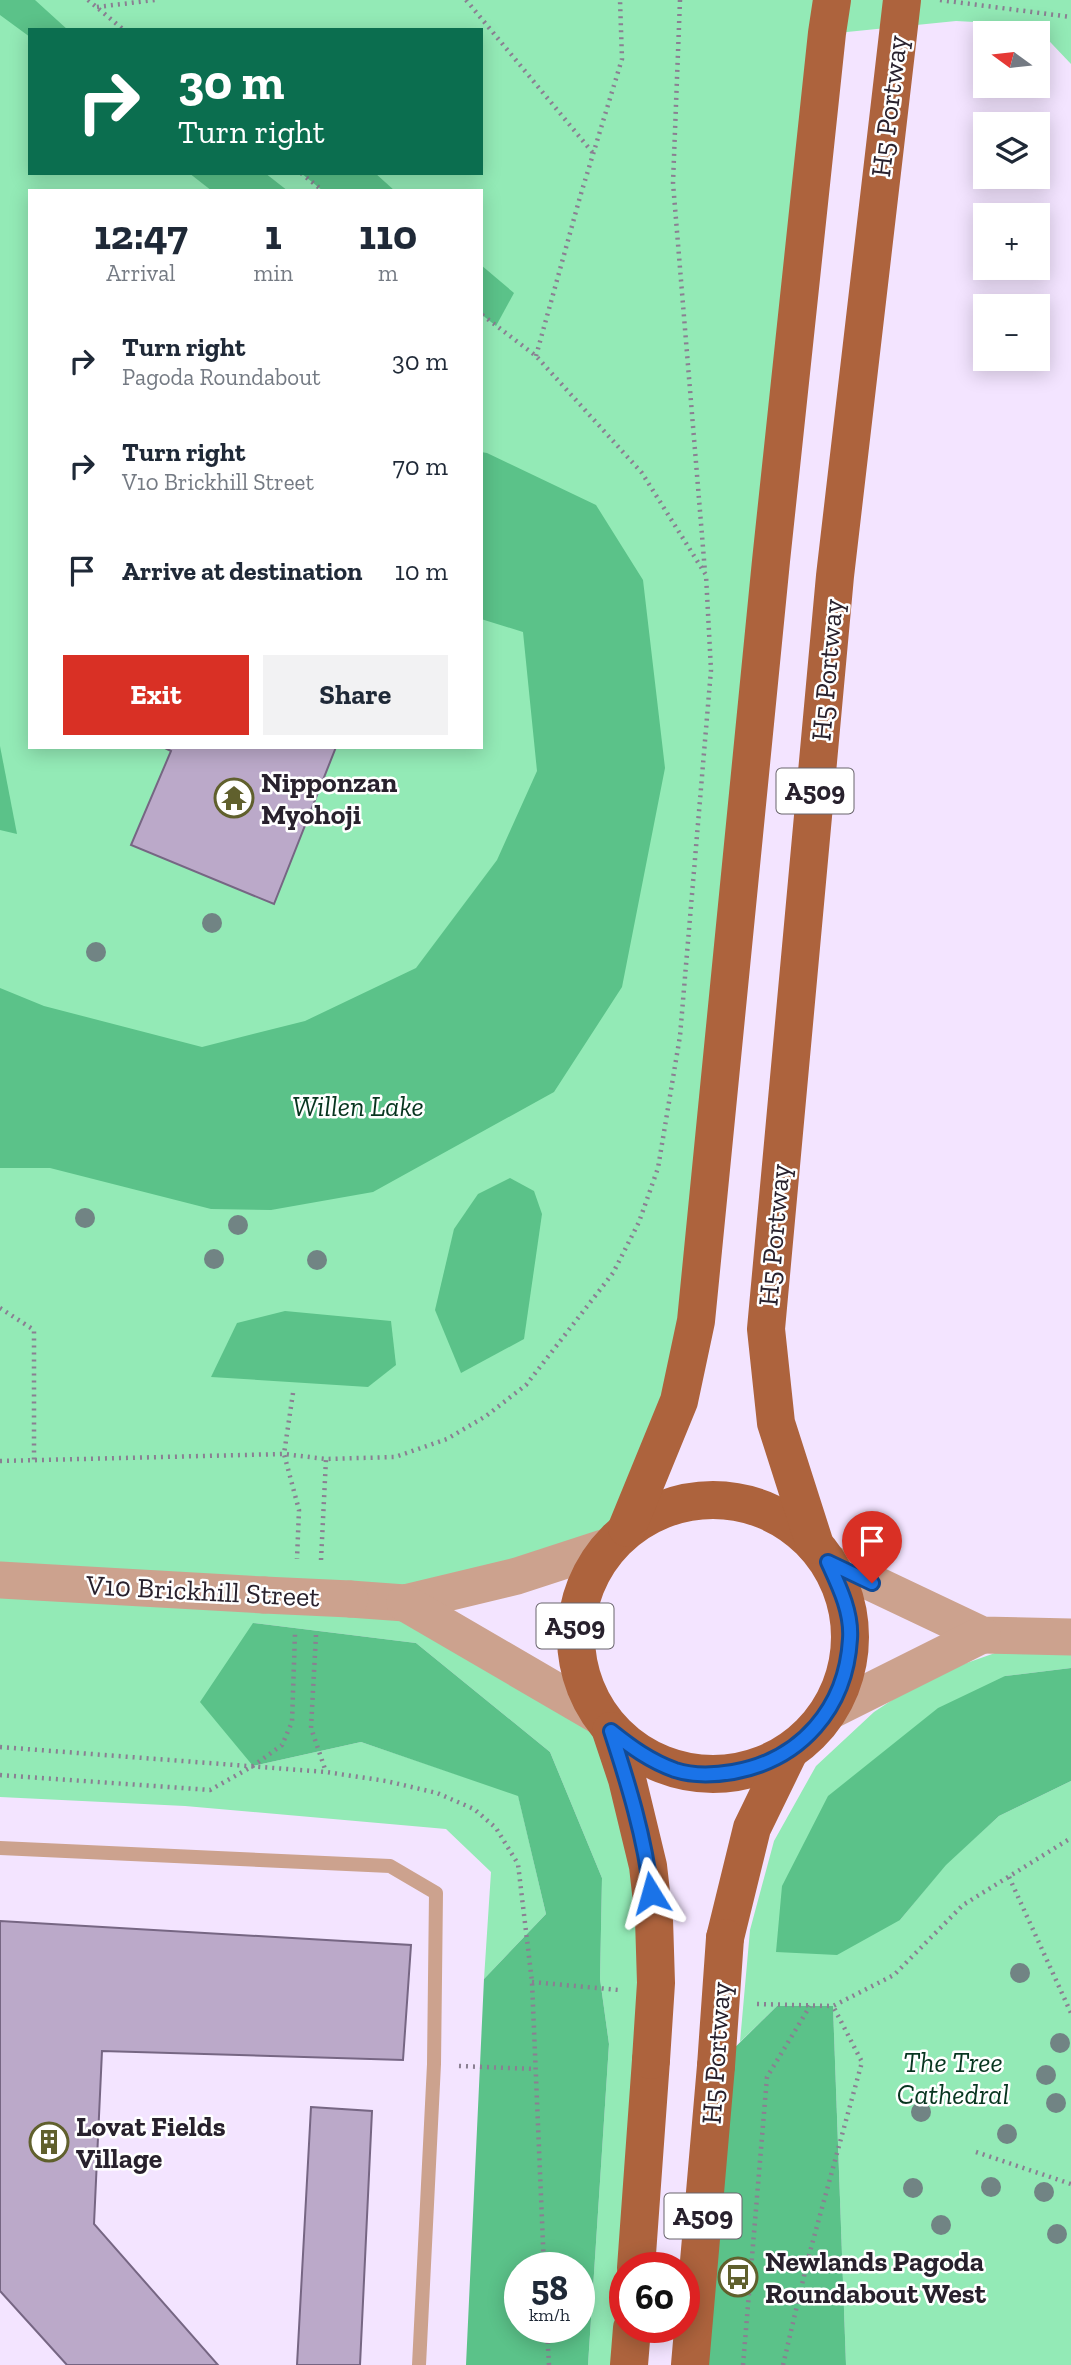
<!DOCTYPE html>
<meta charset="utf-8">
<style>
:root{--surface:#fff;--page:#f2f2f3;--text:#1f2937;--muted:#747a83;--accent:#d93025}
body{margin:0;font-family:"Zilla Slab",serif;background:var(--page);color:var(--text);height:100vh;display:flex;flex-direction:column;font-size:26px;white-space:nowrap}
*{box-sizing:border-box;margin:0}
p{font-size:23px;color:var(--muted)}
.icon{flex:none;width:38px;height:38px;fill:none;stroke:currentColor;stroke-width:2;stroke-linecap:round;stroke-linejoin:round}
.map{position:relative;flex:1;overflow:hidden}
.drawer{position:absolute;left:28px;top:189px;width:455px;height:560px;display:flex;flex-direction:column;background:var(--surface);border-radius:0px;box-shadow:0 4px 18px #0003}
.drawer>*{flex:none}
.guide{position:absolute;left:28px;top:28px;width:455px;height:147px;border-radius:0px;box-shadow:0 4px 18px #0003;background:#0b6e4f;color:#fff;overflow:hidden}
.needle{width:46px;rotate:285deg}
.controls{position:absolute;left:973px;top:21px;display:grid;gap:14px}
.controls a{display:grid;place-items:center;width:77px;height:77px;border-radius:0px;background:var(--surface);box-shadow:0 4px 18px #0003;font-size:35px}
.speed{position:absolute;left:504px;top:2252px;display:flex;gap:14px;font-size:35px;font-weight:700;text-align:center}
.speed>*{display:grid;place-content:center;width:91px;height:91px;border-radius:50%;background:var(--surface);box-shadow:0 4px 18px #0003;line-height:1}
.speed small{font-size:18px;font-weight:400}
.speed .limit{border:10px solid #d22;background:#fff;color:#111}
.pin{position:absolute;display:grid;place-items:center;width:60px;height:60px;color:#fff;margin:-72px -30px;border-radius:50% 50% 50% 0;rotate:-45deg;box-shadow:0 0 7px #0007}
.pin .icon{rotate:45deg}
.me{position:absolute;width:77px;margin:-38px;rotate:352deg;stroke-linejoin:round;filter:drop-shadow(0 0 5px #0008)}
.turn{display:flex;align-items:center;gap:24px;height:147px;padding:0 35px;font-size:32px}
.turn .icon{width:91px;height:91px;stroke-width:2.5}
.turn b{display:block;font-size:49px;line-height:60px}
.eta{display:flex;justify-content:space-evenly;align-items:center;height:119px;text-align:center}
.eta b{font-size:42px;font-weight:800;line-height:49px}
.primary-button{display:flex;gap:14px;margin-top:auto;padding:14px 35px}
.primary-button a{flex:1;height:80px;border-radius:0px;background:var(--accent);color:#fff;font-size:28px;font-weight:800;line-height:80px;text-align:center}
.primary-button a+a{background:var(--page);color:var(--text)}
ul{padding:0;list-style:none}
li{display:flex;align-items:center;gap:21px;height:105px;padding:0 35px}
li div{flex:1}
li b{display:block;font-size:26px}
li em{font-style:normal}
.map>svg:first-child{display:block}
</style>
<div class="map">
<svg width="1071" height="2365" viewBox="0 0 1071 2365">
<rect width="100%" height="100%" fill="#f3e4ff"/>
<g fill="#93eab6" fill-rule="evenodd">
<path d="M 0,0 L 1071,0 L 1071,64 L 1034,25 L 956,21 L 827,34 L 696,1321 L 627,1528 L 406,1603 L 599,1716 L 648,1866 L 625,2268 L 625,2328 L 629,2365 L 588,2365 L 609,2044 L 600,1979 L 602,1878 L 550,1752 L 416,1643 L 253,1623 L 253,1766 L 361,1742 L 518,1795 L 546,1914 L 484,1979 L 491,1872 L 446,1829 L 185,1806 L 0,1797 ZM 30,30 L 481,30 L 481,173 L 30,173 ZM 30,191 L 481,191 L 481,747 L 30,747 Z"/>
<path d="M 1071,1652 L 1071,1668 L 1005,1676 L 900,1920 L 946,1864 L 999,1816 L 1071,1781 L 1071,2365 L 846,2365 L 833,2006 L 777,2006 L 740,2042 L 750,1930 L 774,1841 L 816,1766 L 874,1712 L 927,1677 L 995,1653 Z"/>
</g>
<g fill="#5bc289" fill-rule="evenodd">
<path d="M 0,0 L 35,0 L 68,30 L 30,30 L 30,37 L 0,15 Z"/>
<path d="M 189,173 L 265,173 L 288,191 L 212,191 Z"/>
<path d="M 301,173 L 375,173 L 395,191 L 323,191 Z"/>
<path d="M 481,265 L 514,293 L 496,326 L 481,314 Z"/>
<path d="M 481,452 L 487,453 L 596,505 L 643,580 L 665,768 L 622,987 L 554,1092 L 373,1192 L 271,1210 L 211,1209 L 50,1168 L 0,1168 L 0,988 L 44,1006 L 202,1047 L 305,1021 L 416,968 L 497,860 L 537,771 L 523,632 L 481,619 Z"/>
<path d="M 0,746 L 17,834 L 0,830 Z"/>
<path d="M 510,1178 L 534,1191 L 542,1214 L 524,1339 L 461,1373 L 435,1310 L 454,1229 L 478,1194 Z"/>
<path d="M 285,1311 L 391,1321 L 396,1365 L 368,1387 L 211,1377 L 237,1323 Z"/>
<path d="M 253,1623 L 416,1643 L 550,1752 L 602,1878 L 600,1979 L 609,2044 L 588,2365 L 466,2365 L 484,1979 L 546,1914 L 518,1796 L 361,1742 L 253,1766 L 200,1702 ZM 579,2268 L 579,2328 L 520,2328 L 520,2268 Z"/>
<path d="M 1071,1668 L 1071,1781 L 999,1816 L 946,1865 L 900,1920 L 837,1955 L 776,1952 L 782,1886 L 828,1796 L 938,1708 L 1005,1676 Z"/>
<path d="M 777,2006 L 833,2006 L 846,2365 L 691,2365 L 716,2066 Z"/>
</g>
<g fill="#bba9c9" stroke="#766683" stroke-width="2">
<path d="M 163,747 L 336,747 L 274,904 L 131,845 L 171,751 Z"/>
<path d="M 0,1921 L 411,1945 L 403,2060 L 102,2051 L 94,2224 L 218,2365 L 67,2365 L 0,2291 Z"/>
<path d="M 311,2107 L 372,2111 L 360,2365 L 297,2365 Z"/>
</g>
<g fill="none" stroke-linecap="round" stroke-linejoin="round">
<g stroke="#8a7f92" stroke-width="4.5" stroke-dasharray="2 5" stroke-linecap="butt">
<path d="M 88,0 L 124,30"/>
<path d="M 466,0 L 593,153"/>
<path d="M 680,0 L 673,183 L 705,572"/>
<path d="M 940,0 L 1071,17"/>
<path d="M 97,7 L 155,0"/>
<path d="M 301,173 L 323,191"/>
<path d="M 536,356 L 580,197 L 622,59 L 620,0"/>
<path d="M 0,1308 L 34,1330 L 34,1460"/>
<path d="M 293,1393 L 284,1454 L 299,1510 L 297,1559"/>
<path d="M 0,1461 L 284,1454 L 326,1459 L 395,1457 L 447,1439 L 486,1416 L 526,1385 L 613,1273 L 639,1222 L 658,1168 L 680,1036 L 711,670 L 706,575 L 642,473 L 536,356 L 481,314"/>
<path d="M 321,1560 L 326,1459"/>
<path d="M 316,1635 L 311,1728 L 326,1772"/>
<path d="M 0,1747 L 326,1772 L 386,1781 L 437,1793 L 474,1809 L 496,1828 L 518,1864 L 532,1982 L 544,2268"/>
<path d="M 0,1775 L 210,1790 L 253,1766 L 282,1745 L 292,1722 L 295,1634"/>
<path d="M 1009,1877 L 1071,2013"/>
<path d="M 532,1982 L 619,1990"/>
<path d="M 757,2004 L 833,2006 L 894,1975 L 963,1905 L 1071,1838"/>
<path d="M 459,2066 L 535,2069"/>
<path d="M 976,2152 L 1071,2184"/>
<path d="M 547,2328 L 549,2365"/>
<path d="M 743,2365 L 767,2077 L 810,2006"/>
<path d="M 783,2365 L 808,2259 L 862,2062 L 833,2006"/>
</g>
<path stroke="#cca28e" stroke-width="14" d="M 0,1848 L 390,1866 L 436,1893 L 434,2064 L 419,2365"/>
<g stroke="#cca28e" stroke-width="37">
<path d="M 828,1562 L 982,1635 L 1071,1637"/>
<path d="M 0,1580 L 264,1595"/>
<path d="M 350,1599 L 405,1603 L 517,1576 L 609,1546"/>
<path d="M 405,1603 L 599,1716"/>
<path d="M 828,1712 L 982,1635"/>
</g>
<g stroke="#ad633d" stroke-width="38">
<circle cx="713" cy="1637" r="137"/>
<path d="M 627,1528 L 679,1401 L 696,1321 L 771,561 L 827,33 L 832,0"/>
<path d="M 815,1545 L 776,1423 L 766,1329 L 835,576 L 902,0"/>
<path d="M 611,1731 L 627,1779 L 648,1866 L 654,1919"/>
<path d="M 725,1938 L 752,1828 L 789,1752"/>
<path d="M 636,2268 L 651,2060"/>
<path d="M 629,2365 L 632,2328"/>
<path d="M 690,2365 L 716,2066"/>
</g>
<path stroke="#cca28e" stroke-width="37" d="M 264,1595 L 350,1599"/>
<g stroke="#ad633d" stroke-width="38">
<path d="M 651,2060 L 656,1983 L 654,1919"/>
<path d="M 716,2066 L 725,1938"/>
</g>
</g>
<g fill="#718484">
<circle cx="212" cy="923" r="10"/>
<circle cx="96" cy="952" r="10"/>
<circle cx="85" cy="1218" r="10"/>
<circle cx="238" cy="1225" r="10"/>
<circle cx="214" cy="1259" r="10"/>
<circle cx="317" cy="1260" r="10"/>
<circle cx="1020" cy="1973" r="10"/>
<circle cx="1060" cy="2043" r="10"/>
<circle cx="1046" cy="2075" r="10"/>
<circle cx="1056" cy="2103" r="10"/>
<circle cx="921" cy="2112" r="10"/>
<circle cx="1007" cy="2134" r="10"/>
<circle cx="991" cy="2187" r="10"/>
<circle cx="913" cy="2188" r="10"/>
<circle cx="1044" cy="2192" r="10"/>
<circle cx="941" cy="2225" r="10"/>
<circle cx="1057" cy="2234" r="10"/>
</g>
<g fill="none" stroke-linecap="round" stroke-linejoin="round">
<defs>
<path id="route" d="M 651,1893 C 645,1838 628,1783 611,1731 C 631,1747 650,1761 675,1770 C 693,1776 715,1775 733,1772 C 801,1760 846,1708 850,1639 C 852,1612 839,1586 828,1562 L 872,1583"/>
</defs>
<use href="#route" stroke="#114b97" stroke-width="18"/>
<use href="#route" stroke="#1a73e8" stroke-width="12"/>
</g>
<defs>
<symbol id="temple-ring" viewBox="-11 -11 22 22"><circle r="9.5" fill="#fff" stroke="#60602d" stroke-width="1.5"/><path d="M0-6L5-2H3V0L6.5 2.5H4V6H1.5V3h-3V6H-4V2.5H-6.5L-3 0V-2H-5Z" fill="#60602d"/></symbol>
<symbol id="building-ring" viewBox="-11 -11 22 22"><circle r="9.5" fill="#fff" stroke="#60602d" stroke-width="1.5"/><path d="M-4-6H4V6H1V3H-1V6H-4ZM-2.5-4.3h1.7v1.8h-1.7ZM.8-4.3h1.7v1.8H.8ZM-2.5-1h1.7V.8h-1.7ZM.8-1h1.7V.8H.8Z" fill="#60602d"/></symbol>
<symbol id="bus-ring" viewBox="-11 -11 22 22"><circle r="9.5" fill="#fff" stroke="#60602d" stroke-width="1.5"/><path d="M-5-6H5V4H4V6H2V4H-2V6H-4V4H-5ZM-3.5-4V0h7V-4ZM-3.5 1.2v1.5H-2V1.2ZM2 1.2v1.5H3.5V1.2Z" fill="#60602d"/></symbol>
</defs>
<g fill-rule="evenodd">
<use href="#temple-ring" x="212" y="776" width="44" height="44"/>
<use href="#building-ring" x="27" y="2120" width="44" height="44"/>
<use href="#bus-ring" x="716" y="2255" width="44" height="44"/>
</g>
<g text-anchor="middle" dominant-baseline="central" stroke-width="5" stroke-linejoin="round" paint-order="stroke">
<g fill="#fff" stroke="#68646c" stroke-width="2">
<rect x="776.5" y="768.5" width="77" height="45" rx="5"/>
<rect x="536.5" y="1603.5" width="77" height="45" rx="5"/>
<rect x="664.5" y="2193.5" width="77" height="45" rx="5"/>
</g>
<g font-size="26" font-weight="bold" fill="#28212d">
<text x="815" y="791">A509</text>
<text x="575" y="1626">A509</text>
<text x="703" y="2216">A509</text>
</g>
<g font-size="28" fill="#28212d" stroke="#fff">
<text transform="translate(889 106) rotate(-83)">H5 Portway</text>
<text transform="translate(827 670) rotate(-85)">H5 Portway</text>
<text transform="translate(774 1235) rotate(-85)">H5 Portway</text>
<text transform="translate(203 1591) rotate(3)">V10 Brickhill Street</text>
<text transform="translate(716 2053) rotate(-86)">H5 Portway</text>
</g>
<g font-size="28" font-weight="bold" fill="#28212d" stroke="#fff" text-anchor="start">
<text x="261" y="782">Nipponzan<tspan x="261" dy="32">Myohoji</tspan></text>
<text x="76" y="2126">Lovat Fields<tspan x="76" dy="32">Village</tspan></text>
<text x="765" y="2261">Newlands Pagoda<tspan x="765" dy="32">Roundabout West</tspan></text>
</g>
<g font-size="28" font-style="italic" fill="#07351f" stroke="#fff">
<text x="358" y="1106">Willen Lake</text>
<text x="953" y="2062">The Tree<tspan x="953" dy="32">Cathedral</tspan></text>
</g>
</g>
</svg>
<div class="controls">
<a><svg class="needle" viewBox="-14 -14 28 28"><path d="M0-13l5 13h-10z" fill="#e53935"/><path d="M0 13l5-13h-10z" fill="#747a83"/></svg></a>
<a><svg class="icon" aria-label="layers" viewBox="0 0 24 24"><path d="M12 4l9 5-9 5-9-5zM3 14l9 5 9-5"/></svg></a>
<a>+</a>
<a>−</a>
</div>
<div class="speed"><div>58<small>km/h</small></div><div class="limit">60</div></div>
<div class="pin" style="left:872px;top:1583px;background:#d93025"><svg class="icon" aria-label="arrive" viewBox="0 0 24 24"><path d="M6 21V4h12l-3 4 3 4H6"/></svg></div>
<svg class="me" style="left:651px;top:1893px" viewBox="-20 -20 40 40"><path d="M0-17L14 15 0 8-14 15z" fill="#1a73e8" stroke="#fff" stroke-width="4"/></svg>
<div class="guide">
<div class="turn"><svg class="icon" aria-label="right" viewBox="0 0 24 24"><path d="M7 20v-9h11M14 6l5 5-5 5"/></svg><div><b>30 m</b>Turn right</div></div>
</div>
<section class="drawer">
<div class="eta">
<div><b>12:47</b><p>Arrival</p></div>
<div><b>1</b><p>min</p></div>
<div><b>110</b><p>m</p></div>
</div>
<ul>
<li><svg class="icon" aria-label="right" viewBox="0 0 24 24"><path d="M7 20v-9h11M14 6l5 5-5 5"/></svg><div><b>Turn right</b><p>Pagoda Roundabout</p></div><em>30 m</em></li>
<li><svg class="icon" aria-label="right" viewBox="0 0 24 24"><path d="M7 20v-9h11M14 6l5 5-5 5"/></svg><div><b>Turn right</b><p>V10 Brickhill Street</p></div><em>70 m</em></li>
<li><svg class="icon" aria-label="arrive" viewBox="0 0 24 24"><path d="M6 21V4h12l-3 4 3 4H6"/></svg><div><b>Arrive at destination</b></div><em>10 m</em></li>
</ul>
<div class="primary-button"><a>Exit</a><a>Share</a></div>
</section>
</div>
